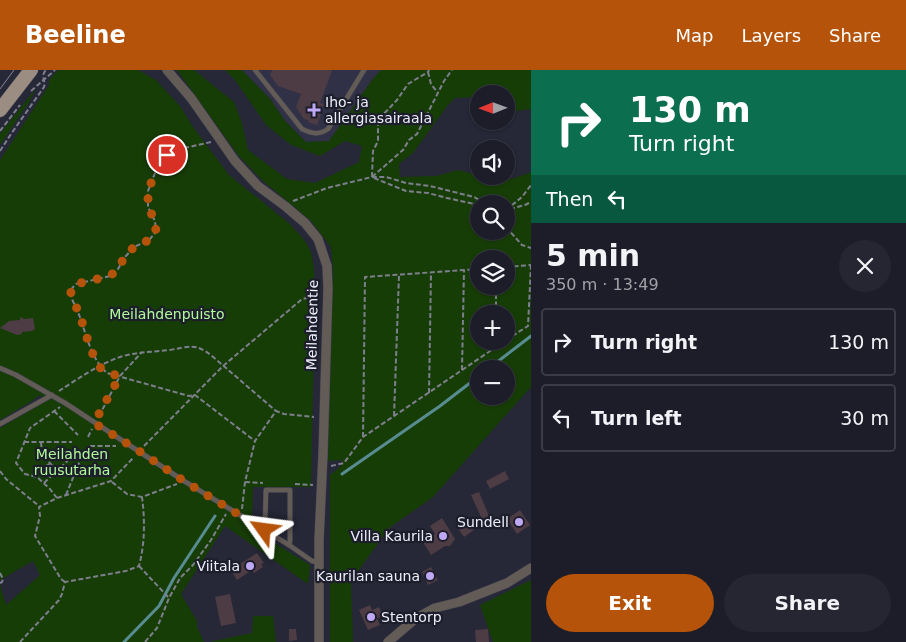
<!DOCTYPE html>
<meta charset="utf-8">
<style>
:root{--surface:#1c1d29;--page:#252631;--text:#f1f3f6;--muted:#a0a2a8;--line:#3a3b46;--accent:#b45309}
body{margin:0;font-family:"DejaVu Sans",sans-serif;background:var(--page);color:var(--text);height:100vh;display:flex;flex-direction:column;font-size:19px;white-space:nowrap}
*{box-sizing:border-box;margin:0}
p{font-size:16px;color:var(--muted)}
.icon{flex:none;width:28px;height:28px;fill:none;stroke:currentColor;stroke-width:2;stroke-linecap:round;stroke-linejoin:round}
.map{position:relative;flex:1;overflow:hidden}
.panel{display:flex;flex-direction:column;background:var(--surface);width:375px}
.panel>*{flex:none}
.hud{background:#0b6e4f;color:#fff;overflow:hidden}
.needle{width:32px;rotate:269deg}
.buttons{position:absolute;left:470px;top:15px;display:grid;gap:10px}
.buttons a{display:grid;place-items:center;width:45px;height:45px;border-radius:50%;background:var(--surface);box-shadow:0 1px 4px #0004,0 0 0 1px var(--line);font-size:25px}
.pin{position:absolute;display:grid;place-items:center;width:42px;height:42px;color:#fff;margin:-21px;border:2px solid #fff;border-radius:50%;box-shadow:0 1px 5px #0007}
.me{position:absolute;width:55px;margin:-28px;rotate:301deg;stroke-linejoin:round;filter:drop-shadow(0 0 4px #0008)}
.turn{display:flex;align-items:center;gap:18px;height:105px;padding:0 15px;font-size:22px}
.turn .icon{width:65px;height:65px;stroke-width:2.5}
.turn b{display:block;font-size:35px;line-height:42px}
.then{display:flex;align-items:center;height:48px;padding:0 15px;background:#0003;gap:10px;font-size:19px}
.round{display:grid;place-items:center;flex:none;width:52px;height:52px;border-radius:26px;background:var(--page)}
.head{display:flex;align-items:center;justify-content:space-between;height:85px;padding:0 15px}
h1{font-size:30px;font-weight:700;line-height:38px}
.action{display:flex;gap:10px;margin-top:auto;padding:10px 15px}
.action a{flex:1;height:58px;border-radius:30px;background:var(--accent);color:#fff;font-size:20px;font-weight:700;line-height:58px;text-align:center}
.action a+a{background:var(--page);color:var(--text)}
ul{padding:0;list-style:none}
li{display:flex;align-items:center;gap:15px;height:68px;margin:0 10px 8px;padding:0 5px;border:2px solid var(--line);border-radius:5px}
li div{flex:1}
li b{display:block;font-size:19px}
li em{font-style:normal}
header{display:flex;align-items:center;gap:30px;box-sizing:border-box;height:70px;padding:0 25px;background:var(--accent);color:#fff}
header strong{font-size:24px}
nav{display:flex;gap:28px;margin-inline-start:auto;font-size:18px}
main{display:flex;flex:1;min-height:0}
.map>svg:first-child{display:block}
</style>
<header>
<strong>Beeline</strong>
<nav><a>Map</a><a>Layers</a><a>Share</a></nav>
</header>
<main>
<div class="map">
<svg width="531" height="572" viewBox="0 0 531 572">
<rect width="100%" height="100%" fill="#262737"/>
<path fill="#303146" d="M 242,0 L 381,0 L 372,10 L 329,71 L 306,72 L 285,51 L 271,30 Z"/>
<g fill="#173d07" fill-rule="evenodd">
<path d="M 58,0 L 138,0 L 156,10 L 180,36 L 193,57 L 229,105 L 290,154 L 305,171 L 311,182 L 314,199 L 315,218 L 311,417 L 253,417 L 252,445 L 245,455 L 310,495 L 308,514 L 225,456 L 181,524 L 197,551 L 197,557 L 204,572 L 0,572 L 0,358 L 48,330 L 39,325 L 32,331 L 0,350 L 0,90 L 49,15 L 49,10 ZM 33,491 L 40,505 L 6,535 L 1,519 L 0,510 Z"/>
<path d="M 177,0 L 194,0 L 234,32 L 242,53 L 248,80 L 287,109 L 315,113 L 359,92 L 362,76 L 345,71 L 320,86 L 291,75 L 266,55 L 235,10 L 225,0 L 242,0 L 271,30 L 285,51 L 306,72 L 329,71 L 372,10 L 381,0 L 531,0 L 531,39 L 509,42 L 506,39 L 506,24 L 479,24 L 479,27 L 455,28 L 448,35 L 413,83 L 399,94 L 400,107 L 436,106 L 458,100 L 490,108 L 512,109 L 531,102 L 531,317 L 433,427 L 389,458 L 351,511 L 353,572 L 330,572 L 330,405 L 341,396 L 342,390 L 328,391 L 333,200 L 331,177 L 311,151 L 263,111 L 238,85 ZM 479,134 L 506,134 L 506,161 L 479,161 ZM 479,189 L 506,189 L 506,216 L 479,216 ZM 479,244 L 506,244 L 506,271 L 479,271 ZM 479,299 L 506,299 L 506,326 L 479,326 Z"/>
<path d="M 36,19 L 29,32 L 0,75 L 0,64 L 32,23 Z"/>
<path d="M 531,510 L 531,572 L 493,572 L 480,535 Z"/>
<path d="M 253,546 L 273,546 L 276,572 L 209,572 L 252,563 Z"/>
</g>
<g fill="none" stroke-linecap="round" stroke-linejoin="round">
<g stroke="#588c91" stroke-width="3">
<path d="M 488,299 L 531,266"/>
<path d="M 342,404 L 440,336 L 479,306"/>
<path d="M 124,572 L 159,536 L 174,508 L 215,446"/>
</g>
</g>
<g fill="#4e3c44">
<path d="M 272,0 L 332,0 L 320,33 L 324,34 L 317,55 L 308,52 L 309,50 L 304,49 L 296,37 L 301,24 L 278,16 L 270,5 Z"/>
<path d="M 20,247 L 25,249 L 33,248 L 35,259 L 32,261 L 22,262 L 22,264 L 17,265 L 0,258 L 9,251 L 20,250 Z"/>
<path d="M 505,401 L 509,409 L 490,419 L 486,411 Z"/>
<path d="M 479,422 L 489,446 L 482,449 L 471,425 Z"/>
<path d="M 520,440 L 530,455 L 517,464 L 507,449 Z"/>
<path d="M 442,448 L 455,469 L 450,476 L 445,476 L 431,485 L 423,472 L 435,464 L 430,456 Z"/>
<path d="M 469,453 L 474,460 L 464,467 L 459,460 Z"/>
<path d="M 257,483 L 264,493 L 261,494 L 263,497 L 254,503 L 252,500 L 237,510 L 232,502 L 237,499 L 235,497 Z"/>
<path d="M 431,497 L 438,510 L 428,515 L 422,502 Z"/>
<path d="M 230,524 L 236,553 L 221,556 L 215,527 Z"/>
<path d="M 370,535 L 372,540 L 379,537 L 382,544 L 380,545 L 381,547 L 377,548 L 380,555 L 368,560 L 359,540 Z"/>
<path d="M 289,559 L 296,559 L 297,570 L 289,571 Z"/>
<path d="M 488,559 L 489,572 L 476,572 L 475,560 Z"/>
</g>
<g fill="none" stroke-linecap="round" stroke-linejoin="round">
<defs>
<g id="service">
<path d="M 255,0 L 302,59 C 312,64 319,65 328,59 L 364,0"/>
<path d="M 0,298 L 16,305 L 65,333 L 184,411 L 289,475 L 312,491 L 318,492"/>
<path d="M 0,354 L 52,325"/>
<path d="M 264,460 L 265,454 L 266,420 L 290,420 L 290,471 L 289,475"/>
</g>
<g id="minor">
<path d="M 167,0 L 191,28 L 235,91 L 258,116 L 285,136 L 305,153 L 318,169 L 327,196 L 328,218 L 323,384 L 319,470 L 319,572"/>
<path d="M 388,572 L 415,549 L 435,538 L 459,532 L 507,513 L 531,498"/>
</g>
<path id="primary" d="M 0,40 L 31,0"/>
</defs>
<use href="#service" stroke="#424352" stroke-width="5.5"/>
<use href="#minor" stroke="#424352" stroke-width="10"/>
<use href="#primary" stroke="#424352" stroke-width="15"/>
<g stroke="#7e7f8d" stroke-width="2" stroke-dasharray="5 2.5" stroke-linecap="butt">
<path d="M 428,2 L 431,14 L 438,23"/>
<path d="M 31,21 L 55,0"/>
<path d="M 0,61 L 20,35"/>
<path d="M 211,72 L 180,79 L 167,85 L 155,103 L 148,121 L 148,137 L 155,151 L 156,162 L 149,170 L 134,177 L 125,187 L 118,199 L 110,206 L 76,214 C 73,217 70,219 71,224 C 71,230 76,236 78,242 C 86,262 90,288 107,303 L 189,326 L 195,325 L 255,371"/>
<path d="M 0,81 L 11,64 L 44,17 C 46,10 40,6 46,0"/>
<path d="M 372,107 L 403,80 L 409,70 L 417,64 L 444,11 L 452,0"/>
<path d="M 372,107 L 373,81 L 378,71 L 378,50 L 397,30 L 408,14 L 428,2 L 429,0"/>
<path d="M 374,108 L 406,121 L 428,123 L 447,128 L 479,135"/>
<path d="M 293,131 L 327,118 L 372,107 L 386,107 L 406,113 L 430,116 L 474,127 L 487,134"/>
<path d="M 510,139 L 525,135 L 531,132"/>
<path d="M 506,140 L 522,127 L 531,115"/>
<path d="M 506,157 L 522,175 L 531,178"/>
<path d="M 506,197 L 531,195"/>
<path d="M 496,244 L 496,216"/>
<path d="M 506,270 L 528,256 L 531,195"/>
<path d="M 496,277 L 496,271"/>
<path d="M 462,300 L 464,200"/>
<path d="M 59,321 C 76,310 101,293 120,287 C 136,282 152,282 169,280 C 190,277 194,272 212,286 L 276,341"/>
<path d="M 429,323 L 431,203"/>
<path d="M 54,341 L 78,365"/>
<path d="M 99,346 L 120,306 L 142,282"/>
<path d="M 394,346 L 399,205"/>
<path d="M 88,367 L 92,359"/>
<path d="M 363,367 L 365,207 L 479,199"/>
<path d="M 24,372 L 72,372"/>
<path d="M 41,372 L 42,384 L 57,401"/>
<path d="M 90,376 L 116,376"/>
<path d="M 144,376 L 223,296 L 301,230 L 318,223"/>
<path d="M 331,396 L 344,393 L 363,367 L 505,271"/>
<path d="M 0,401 L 6,409 L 39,436"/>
<path d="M 34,405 L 36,402 L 51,393"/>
<path d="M 112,412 L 127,424 L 142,427"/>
<path d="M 245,412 L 263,413"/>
<path d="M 44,413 L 77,382"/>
<path d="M 295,414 L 313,415"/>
<path d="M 66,425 L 83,383"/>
<path d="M 57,428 L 50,419 L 37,407 L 25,404 L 16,393 L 30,358 L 60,337"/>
<path d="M 242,439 L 245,412 L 255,371 L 276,341 L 284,344 L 314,347"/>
<path d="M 139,496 L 169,528"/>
<path d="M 0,503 L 3,509 L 2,512 L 0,513"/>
<path d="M 65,512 L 61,509 L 35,466 L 40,446 L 39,437 L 57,428 L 111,411 L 134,387"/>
<path d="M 20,572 L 59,530 L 62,524 L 65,512 L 126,501 L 139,496 C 145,473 145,450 142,427 L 177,414"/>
<path d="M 145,572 L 157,558 L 169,528 L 180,508 L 193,495 L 211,470 L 226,444"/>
</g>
<use href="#service" stroke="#635b56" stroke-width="4.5"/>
<use href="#minor" stroke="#635b56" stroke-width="9"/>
<use href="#primary" stroke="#9c8d82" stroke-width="14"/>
<path stroke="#868795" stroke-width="1" d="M 0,19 L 14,0"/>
</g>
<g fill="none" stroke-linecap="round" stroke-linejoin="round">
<path stroke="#b45309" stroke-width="9" stroke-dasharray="0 16.2" d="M 167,85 L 155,103 L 148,121 L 148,137 L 155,151 L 156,162 L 149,170 L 134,177 L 125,186 L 118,199 L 110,206 L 76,214 C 73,216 70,219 71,223 C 71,229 76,236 78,241 C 85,258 89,280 99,296 C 104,303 112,304 120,306 L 94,353 L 139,381 L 184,411 L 264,460"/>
</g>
<g fill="#bfa9f4" stroke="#1d1e2c" stroke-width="2">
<path d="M311.5 32.5h5v5h5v5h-5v5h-5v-5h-5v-5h5z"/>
<circle cx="519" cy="452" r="5"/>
<circle cx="443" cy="466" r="5"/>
<circle cx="250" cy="496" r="5"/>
<circle cx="430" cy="506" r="5"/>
<circle cx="371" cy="547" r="5"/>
</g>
<g text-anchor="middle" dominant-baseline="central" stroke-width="4.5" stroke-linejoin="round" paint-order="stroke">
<g font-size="14" fill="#eeeffa" stroke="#1d1e2c" text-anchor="end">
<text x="325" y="32" text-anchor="start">Iho- ja<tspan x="325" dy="16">allergiasairaala</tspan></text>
<text x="509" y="452">Sundell</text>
<text x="433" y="466">Villa Kaurila</text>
<text x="240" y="496">Viitala</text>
<text x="420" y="506">Kaurilan sauna</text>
<text x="381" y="547" text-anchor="start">Stentorp</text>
</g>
<g font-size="14" fill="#b1fb99" stroke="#1d1e2c">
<text x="167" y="244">Meilahdenpuisto</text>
<text x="72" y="384">Meilahden<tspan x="72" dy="16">ruusutarha</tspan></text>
</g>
<g font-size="14" fill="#eeeffa" stroke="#1d1e2c">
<text transform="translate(312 255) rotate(-89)">Meilahdentie</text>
</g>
</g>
</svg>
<div class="buttons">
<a><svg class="needle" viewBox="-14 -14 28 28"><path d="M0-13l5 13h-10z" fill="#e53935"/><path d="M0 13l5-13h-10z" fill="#a0a2a8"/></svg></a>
<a><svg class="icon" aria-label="sound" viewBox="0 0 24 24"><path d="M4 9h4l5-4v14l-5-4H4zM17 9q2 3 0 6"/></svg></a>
<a><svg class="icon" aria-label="search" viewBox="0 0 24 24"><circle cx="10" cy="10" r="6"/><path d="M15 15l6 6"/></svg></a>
<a><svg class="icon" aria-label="layers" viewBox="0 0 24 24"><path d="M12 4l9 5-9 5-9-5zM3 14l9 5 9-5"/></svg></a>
<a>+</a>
<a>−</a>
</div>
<div class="pin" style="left:167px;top:85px;background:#d93025"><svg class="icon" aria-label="arrive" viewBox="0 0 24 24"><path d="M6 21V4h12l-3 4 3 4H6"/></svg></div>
<svg class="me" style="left:264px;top:460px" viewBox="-20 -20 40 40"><path d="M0-17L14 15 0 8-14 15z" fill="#b45309" stroke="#fff" stroke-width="4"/></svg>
</div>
<section class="panel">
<div class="hud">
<div class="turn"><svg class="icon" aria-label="right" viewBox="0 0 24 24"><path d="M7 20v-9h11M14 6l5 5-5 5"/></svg><div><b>130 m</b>Turn right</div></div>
<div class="then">Then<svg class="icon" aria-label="left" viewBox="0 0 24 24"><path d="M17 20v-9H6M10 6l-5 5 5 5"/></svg></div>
</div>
<div class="head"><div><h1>5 min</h1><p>350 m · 13:49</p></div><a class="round"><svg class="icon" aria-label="close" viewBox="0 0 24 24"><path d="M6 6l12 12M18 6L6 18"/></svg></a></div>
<ul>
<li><svg class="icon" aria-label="right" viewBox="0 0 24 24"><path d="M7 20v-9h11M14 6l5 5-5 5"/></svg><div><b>Turn right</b></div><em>130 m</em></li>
<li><svg class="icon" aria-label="left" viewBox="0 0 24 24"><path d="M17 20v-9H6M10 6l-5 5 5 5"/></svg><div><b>Turn left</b></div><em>30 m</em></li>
</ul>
<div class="action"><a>Exit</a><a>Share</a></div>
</section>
</main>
